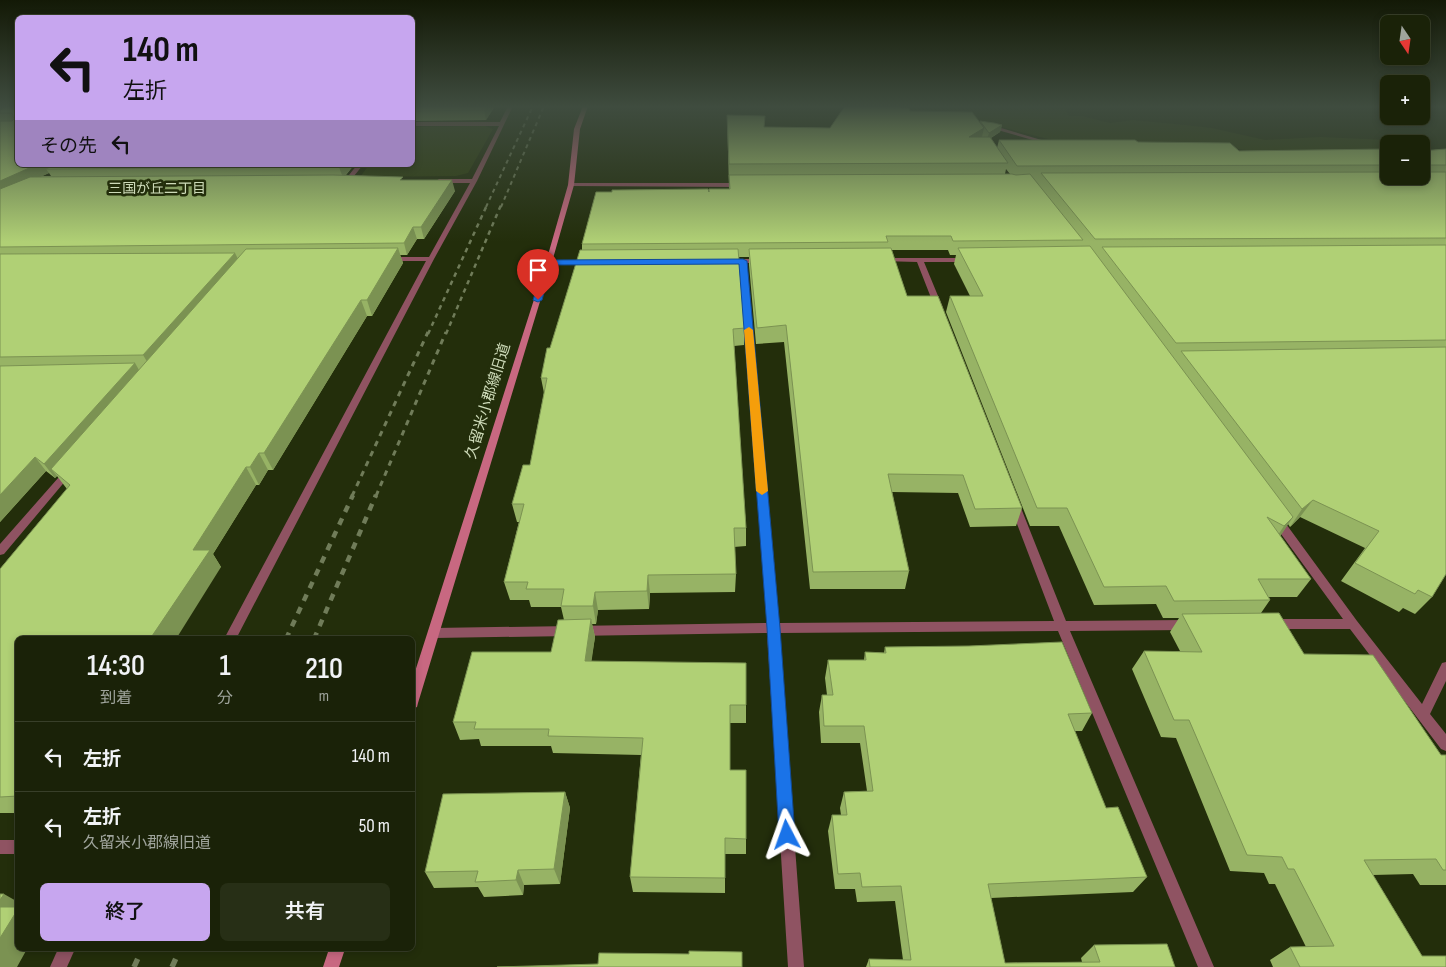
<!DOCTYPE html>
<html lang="ja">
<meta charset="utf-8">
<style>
:root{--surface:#1a2208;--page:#272f16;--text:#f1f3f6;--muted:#9fa49c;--line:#383f29;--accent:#c7a6ef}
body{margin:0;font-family:"Sofia Sans Condensed","Noto Sans JP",sans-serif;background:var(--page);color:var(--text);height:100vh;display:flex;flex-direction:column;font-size:19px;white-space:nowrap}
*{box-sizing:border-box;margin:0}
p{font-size:16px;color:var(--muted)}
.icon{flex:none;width:28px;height:28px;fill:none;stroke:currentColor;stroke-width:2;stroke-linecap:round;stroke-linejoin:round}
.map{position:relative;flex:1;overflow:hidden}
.side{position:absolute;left:15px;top:636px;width:400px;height:315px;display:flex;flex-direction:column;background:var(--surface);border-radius:8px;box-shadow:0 2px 8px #0003,0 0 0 1px var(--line)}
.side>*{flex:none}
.banner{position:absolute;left:15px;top:15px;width:400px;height:152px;border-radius:8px;box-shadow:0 2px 8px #0003,0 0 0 1px var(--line);background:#c7a6ef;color:#111;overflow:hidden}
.needle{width:32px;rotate:167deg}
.fabs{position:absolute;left:1380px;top:15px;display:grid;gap:10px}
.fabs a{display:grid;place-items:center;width:50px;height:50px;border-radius:8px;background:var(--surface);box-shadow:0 2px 8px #0003,0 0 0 1px var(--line);font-size:25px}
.pin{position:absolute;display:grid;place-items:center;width:42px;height:42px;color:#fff;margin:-51px -21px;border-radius:50% 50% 50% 0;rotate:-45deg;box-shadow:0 0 5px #0007}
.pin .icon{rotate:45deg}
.me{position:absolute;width:55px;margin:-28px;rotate:356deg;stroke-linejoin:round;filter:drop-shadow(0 0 4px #0008)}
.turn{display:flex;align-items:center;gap:18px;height:105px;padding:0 25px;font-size:22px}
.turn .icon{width:65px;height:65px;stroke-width:2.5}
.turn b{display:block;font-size:35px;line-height:42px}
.then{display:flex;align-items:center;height:48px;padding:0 25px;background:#0003;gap:10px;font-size:19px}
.eta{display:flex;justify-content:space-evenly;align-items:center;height:85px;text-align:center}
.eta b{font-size:30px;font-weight:600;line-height:35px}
.button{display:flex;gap:10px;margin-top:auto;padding:10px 25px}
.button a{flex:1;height:58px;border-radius:8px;background:var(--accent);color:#111;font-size:20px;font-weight:600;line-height:58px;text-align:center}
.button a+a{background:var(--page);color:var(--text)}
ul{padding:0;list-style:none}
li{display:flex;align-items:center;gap:15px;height:70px;padding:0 25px;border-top:1px solid var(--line)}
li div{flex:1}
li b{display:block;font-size:19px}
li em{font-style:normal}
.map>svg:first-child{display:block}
</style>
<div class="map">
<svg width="1446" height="967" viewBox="0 0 1446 967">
<rect width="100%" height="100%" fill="#232e0b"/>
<g fill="#303f0e">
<path d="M 902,106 L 1044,107 L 1065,109 L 1069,116 L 1082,116 L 1110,123 L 1133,120 L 1185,125 L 1212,128 L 1265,140 L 1320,137 L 1412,141 L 1419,144 L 1389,144 L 1389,154 L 1277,153 L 1172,143 L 1064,142 L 1044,138 L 982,122 L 899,113 Z"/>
<path d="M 485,126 L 493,129 L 468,173 L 456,176 L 360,177 L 369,165 L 412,165 L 413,127 Z"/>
</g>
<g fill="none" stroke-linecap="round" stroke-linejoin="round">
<g fill="#8f5362" fill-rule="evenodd">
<path d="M 987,125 L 991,125 L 1055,144 L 1050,145 L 987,127 Z"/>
<path d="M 357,165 L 363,165 L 349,182 L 345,182 L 345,180 Z"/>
</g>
<g fill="#8f5362" fill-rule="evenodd">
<path d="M 508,106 L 513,106 L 477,181 L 434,259 L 236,639 L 224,639 L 426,261 L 389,261 L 386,259 L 389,257 L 429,257 L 470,183 L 439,183 L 436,181 L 439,179 L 472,179 L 499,126 L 412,126 L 412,122 L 500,122 Z"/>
<path d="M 571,183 L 743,183 L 746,185 L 743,187 L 569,186 L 568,185 Z"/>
<path d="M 883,258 L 968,258 L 971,260 L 968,262 L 924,262 L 943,308 L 939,310 L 935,308 L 917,262 L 881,261 L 880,260 Z"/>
<path d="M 728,259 L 763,259 L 766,261 L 763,263 L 747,263 L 779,623 L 1054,621 L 1009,503 L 1014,499 L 1019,503 L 1066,621 L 1187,620 L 1191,622 L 1193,625 L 1191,628 L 1187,630 L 1070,631 L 1214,967 L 1198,967 L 1058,631 L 779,633 L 804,967 L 788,967 L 767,633 L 434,638 L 430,636 L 428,633 L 430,630 L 434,628 L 767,623 L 740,263 L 726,262 L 726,260 Z"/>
<path d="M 549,260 L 588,260 L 591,262 L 588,264 L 547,263 L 547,261 Z"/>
<path d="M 69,468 L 72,469 L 74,471 L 72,473 L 4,554 L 0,555 L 0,544 L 66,469 Z"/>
<path d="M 1277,516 L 1281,517 L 1357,621 L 1422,704 L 1442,663 L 1446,662 L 1446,681 L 1430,714 L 1446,734 L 1446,751 L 1441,749 L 1350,629 L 1274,629 L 1270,627 L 1268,624 L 1270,621 L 1274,619 L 1343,619 L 1273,523 L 1272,520 L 1273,517 Z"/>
<rect x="0" y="840" width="18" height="14"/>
<path d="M 58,949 L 75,949 L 67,967 L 50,967 Z"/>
</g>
<g fill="#c86881" fill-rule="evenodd">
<path d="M 583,106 L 588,106 L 580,129 L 574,185 L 552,262 L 418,703 L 417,707 L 412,709 L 412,681 L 546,262 L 568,185 L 574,129 Z"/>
<path d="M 329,949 L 345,949 L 339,967 L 323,967 Z"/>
</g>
<g stroke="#707c59" stroke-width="2" stroke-dasharray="4 4" stroke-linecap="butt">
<path d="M 486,207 L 533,106"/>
<path d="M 501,207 L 544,106"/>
</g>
<g stroke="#707c59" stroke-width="2.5" stroke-dasharray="4.5 4.5" stroke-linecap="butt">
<path d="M 428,334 L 487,205"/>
<path d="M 446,334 L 501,205"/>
</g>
<g stroke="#707c59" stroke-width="3" stroke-dasharray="5.5 5.5" stroke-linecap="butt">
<path d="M 352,496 L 428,332"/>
<path d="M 376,496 L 446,332"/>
</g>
<g stroke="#707c59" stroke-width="4.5" stroke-dasharray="7 7" stroke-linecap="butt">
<path d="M 286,639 L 353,495"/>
<path d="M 314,639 L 376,495"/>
</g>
<g stroke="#707c59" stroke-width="5.5" stroke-dasharray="9 9" stroke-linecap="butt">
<path d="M 134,967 L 142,949"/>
<path d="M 172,967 L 180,949"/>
</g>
</g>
<g fill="#97b365" fill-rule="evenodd">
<path d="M 0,106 L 18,106 L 18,165 L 354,165 L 346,175 L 404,180 L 455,191 L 424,239 L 417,239 L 407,255 L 400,255 L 403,263 L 372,316 L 367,316 L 273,470 L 268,470 L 259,485 L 256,485 L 213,554 L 221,567 L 18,639 L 18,813 L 0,813 L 0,569 L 67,489 L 57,476 L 55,478 L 46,471 L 0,522 ZM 49,173 L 51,176 L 42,176 Z"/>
<path d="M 412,106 L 495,106 L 486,120 L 412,121 Z"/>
<path d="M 910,111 L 980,123 L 980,121 L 1002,125 L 1000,132 L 991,138 L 997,148 L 999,140 L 1138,142 L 1239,151 L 1389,150 L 1389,176 L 1421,176 L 1421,151 L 1446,149 L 1446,548 L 1432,597 L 1415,614 L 1403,608 L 1399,612 L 1341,581 L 1365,548 L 1300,517 L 1290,527 L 1288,524 L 1280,536 L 1311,579 L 1297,597 L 1269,597 L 1270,600 L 1261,613 L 1304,654 L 1441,755 L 1446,755 L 1446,885 L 1420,885 L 1413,874 L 1373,875 L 1422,956 L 1446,967 L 1273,967 L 1270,960 L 1290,947 L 1306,947 L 1275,884 L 1269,884 L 1264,873 L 1230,871 L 1176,738 L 1161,737 L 1132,669 L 1144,651 L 1180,651 L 1170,632 L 1179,618 L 1163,618 L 1156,604 L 1094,605 L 1059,526 L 1030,526 L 946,312 L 950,296 L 970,296 L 954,264 L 956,255 L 950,255 L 948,250 L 891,250 L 907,296 L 1022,508 L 1016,526 L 970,527 L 958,493 L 892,492 L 909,571 L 905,589 L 810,589 L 784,342 L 756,344 L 749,265 L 749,257 L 739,257 L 745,328 L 744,345 L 734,346 L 746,528 L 746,546 L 734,547 L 736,574 L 735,592 L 650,593 L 649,609 L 598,610 L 596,624 L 592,624 L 595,637 L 591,661 L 746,705 L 746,723 L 730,723 L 730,770 L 746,839 L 746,854 L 725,854 L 725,893 L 633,892 L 630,877 L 641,755 L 553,753 L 551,746 L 481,746 L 479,739 L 460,740 L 453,722 L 551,652 L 564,620 L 561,607 L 531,607 L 529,600 L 510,600 L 504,582 L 519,522 L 517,522 L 512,504 L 530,465 L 544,393 L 541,378 L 582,250 L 582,244 L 709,192 L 729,189 L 727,115 L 765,127 L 830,128 ZM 1006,169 L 1010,174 L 1005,174 Z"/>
<path d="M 885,647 L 1092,713 L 1082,731 L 1074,731 L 1106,808 L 1147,877 L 1133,892 L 991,898 L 1005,963 L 1082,962 L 1081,958 L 1094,945 L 1175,967 L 866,967 L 869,959 L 903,960 L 895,901 L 857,902 L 855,889 L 835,889 L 828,831 L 832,815 L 841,815 L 840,808 L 844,792 L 867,791 L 860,743 L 821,743 L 819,712 L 822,695 L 827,695 L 825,678 L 828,660 L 864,660 L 865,652 L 884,653 Z"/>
<path d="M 565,792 L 570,808 L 560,884 L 524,885 L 523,895 L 484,897 L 478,887 L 434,888 L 425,872 Z"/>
</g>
<g fill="#7b9252">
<path d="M 0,106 L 17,106 L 0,113 Z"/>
<path d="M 487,106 L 495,106 L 486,120 L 484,110 Z"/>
<path d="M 1002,125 L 1000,132 L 987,140 L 989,133 Z"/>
<path d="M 984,128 L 980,145 L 969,137 Z"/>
<path d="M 36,165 L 67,165 L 46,169 L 49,173 L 0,196 L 0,181 Z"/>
<path d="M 341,165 L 354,165 L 343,178 L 339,167 Z"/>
<path d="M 452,180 L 455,191 L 424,239 L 421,227 Z"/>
<path d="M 413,227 L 417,239 L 407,255 L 404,243 Z"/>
<path d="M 398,248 L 403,263 L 372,316 L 367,300 Z"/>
<path d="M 235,253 L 241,265 L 151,368 L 143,355 Z"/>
<path d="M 361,300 L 367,316 L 273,470 L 264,453 Z"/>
<path d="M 135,363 L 143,377 L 51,469 L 57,476 L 55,478 L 44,464 Z"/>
<path d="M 259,453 L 268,470 L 259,485 L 250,467 Z"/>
<path d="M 35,457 L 46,471 L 0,522 L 0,495 Z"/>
<path d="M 246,467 L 256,485 L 213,554 L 221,567 L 176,639 L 150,639 L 193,550 Z"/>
<path d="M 1313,500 L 1300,517 L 1290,527 L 1302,509 Z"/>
<path d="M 1293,517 L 1281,535 L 1272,544 L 1284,526 Z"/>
<path d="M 648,575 L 650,593 L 649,609 L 647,591 Z"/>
<path d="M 595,592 L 598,610 L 596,624 L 593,606 Z"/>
<path d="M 591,619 L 595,637 L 589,679 L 585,661 Z"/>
<path d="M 565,792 L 570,808 L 560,884 L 554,869 Z"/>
<path d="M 518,870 L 524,885 L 523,895 L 516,880 Z"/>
<path d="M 4,894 L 18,902 L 18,949 L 27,949 L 17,967 L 0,967 L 0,900 Z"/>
</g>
<g fill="#b0d075" stroke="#7b9252">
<path d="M 8,106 L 18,106 L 18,165 L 36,165 L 0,181 L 0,121 L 12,121 L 14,119 L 12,113 L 0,113 L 0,110 Z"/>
<path d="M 412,106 L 487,106 L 484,110 L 412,111 Z"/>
<path d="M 845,106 L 892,106 L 909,108 L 910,111 L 972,112 L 984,128 L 969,137 L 990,137 L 1008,163 L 729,164 L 727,115 L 765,116 L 764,127 L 830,128 Z"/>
<path d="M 980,121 L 994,123 L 1002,125 L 989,133 Z"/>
<path d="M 999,140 L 1135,140 L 1138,142 L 1230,143 L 1239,151 L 1387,149 L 1389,150 L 1389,165 L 1017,166 Z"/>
<path d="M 1446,149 L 1446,165 L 1421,165 L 1421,151 Z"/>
<path d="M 54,165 L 341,165 L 339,167 L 46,169 Z"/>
<path d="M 1389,172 L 1389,176 L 1421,176 L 1421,172 L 1446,172 L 1446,238 L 1095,239 L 1041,173 Z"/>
<path d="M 1012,174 L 1016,175 L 1030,174 L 1083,240 L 953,241 L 951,236 L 886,236 L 888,242 L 582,244 L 596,192 L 612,192 L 612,190 L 617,190 L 708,189 L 709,192 L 709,189 L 730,189 L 729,175 Z"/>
<path d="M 333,175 L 403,177 L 400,180 L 452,180 L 421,227 L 413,227 L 404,243 L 0,247 L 0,189 L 30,177 Z"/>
<path d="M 1446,245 L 1446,340 L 1176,343 L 1102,247 Z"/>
<path d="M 1090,246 L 1293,517 L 1284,526 L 1267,517 L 1311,579 L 1258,579 L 1270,600 L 1174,601 L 1166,586 L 1104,587 L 1067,508 L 1037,508 L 950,296 L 983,296 L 958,248 Z"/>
<path d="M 398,248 L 367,300 L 361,300 L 264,453 L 259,453 L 250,467 L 246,467 L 193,550 L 210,550 L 150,639 L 18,639 L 18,796 L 0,797 L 0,569 L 70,485 L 51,469 L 246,249 Z"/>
<path d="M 891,248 L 907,296 L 938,296 L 1022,508 L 975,509 L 963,475 L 888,474 L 909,571 L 813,572 L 786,325 L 757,328 L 749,249 Z"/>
<path d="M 738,249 L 745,328 L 733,329 L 746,528 L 734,528 L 736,574 L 648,575 L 647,591 L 595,592 L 593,606 L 561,606 L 564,589 L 526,589 L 528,582 L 504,582 L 524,504 L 512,504 L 523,465 L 530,465 L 547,378 L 541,378 L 547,348 L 550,348 L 580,250 Z"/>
<path d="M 235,253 L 143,355 L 0,357 L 0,254 Z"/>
<path d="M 1446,347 L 1446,574 L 1432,597 L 1418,590 L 1415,594 L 1355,563 L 1379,531 L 1313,500 L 1302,509 L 1181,351 Z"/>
<path d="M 135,363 L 44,464 L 35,457 L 0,495 L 0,366 Z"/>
<path d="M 1279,613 L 1304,654 L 1373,655 L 1441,755 L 1446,755 L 1446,870 L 1443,870 L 1436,859 L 1364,860 L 1422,956 L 1446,956 L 1446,967 L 1300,967 L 1290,947 L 1334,946 L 1294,869 L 1288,869 L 1282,857 L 1247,855 L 1189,720 L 1174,720 L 1144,651 L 1202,652 L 1182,614 Z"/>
<path d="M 591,619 L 585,661 L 746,663 L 746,705 L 730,705 L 730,770 L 746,770 L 746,839 L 725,838 L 725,878 L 630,877 L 643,738 L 548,736 L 549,729 L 474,729 L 476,722 L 453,722 L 472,652 L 551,652 L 558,620 Z"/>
<path d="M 1062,642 L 1092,713 L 1068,714 L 1106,808 L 1118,807 L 1147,877 L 988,884 L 1005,963 L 1100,962 L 1094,945 L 1167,944 L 1175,967 L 870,967 L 869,959 L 911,960 L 901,886 L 862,887 L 860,873 L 838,874 L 832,815 L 847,815 L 844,792 L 873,791 L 864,726 L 824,726 L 822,695 L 833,695 L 828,660 L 866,660 L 865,652 L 886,653 L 885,647 L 969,646 Z"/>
<path d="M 565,792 L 554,869 L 518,870 L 516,880 L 475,882 L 478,871 L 425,872 L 443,794 Z"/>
<path d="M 0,894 L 4,894 L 0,900 Z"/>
<path d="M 0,907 L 18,907 L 18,909 L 0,938 Z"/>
<path d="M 689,951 L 742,952 L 742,967 L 497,967 L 598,964 L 599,953 L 689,954 Z"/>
</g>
<linearGradient id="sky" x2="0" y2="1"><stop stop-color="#131906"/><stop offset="0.44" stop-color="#3f4c3f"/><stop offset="1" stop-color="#3f4c3f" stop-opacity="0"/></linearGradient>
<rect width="1446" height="242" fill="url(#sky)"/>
<path fill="#1a73e8" stroke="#114b97" d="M 743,259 L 747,261 L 780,628 L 795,835 L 793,841 L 787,843 L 781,841 L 779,835 L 767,628 L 739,264 L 552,265 L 542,300 L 538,302 L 533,300 L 545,262 L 549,260 Z"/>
<path fill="#f59e0b" d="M 749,327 L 753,330 L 768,491 L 762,495 L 756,491 L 744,330 Z"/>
<g text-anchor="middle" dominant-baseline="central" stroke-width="5" stroke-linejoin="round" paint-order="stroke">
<g font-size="14" fill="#cddab8" stroke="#232e0b">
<text x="157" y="188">三国が丘二丁目</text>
</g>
<g font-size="15" fill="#cddab8" stroke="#232e0b">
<text transform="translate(488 401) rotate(-73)">久留米小郡線旧道</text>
</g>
</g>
</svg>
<div class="fabs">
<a><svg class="needle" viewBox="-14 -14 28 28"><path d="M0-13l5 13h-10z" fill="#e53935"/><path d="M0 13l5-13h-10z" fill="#9fa49c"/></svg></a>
<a>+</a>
<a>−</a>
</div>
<div class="pin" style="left:538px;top:300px;background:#d93025"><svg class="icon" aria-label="arrive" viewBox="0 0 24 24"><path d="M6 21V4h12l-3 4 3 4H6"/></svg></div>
<svg class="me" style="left:787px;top:835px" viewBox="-20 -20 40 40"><path d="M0-17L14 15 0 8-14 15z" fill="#1a73e8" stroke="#fff" stroke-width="4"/></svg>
<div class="banner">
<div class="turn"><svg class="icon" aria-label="left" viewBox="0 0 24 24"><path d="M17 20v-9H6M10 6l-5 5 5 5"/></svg><div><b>140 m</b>左折</div></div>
<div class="then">その先<svg class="icon" aria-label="left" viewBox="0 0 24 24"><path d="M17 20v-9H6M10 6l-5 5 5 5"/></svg></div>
</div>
<section class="side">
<div class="eta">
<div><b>14:30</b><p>到着</p></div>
<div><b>1</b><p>分</p></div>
<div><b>210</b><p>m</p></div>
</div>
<ul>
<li><svg class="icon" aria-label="left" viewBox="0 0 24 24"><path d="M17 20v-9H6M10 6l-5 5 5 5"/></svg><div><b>左折</b></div><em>140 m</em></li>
<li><svg class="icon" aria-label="left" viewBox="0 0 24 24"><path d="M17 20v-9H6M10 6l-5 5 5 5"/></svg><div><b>左折</b><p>久留米小郡線旧道</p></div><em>50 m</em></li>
</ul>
<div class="button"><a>終了</a><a>共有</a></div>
</section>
</div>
